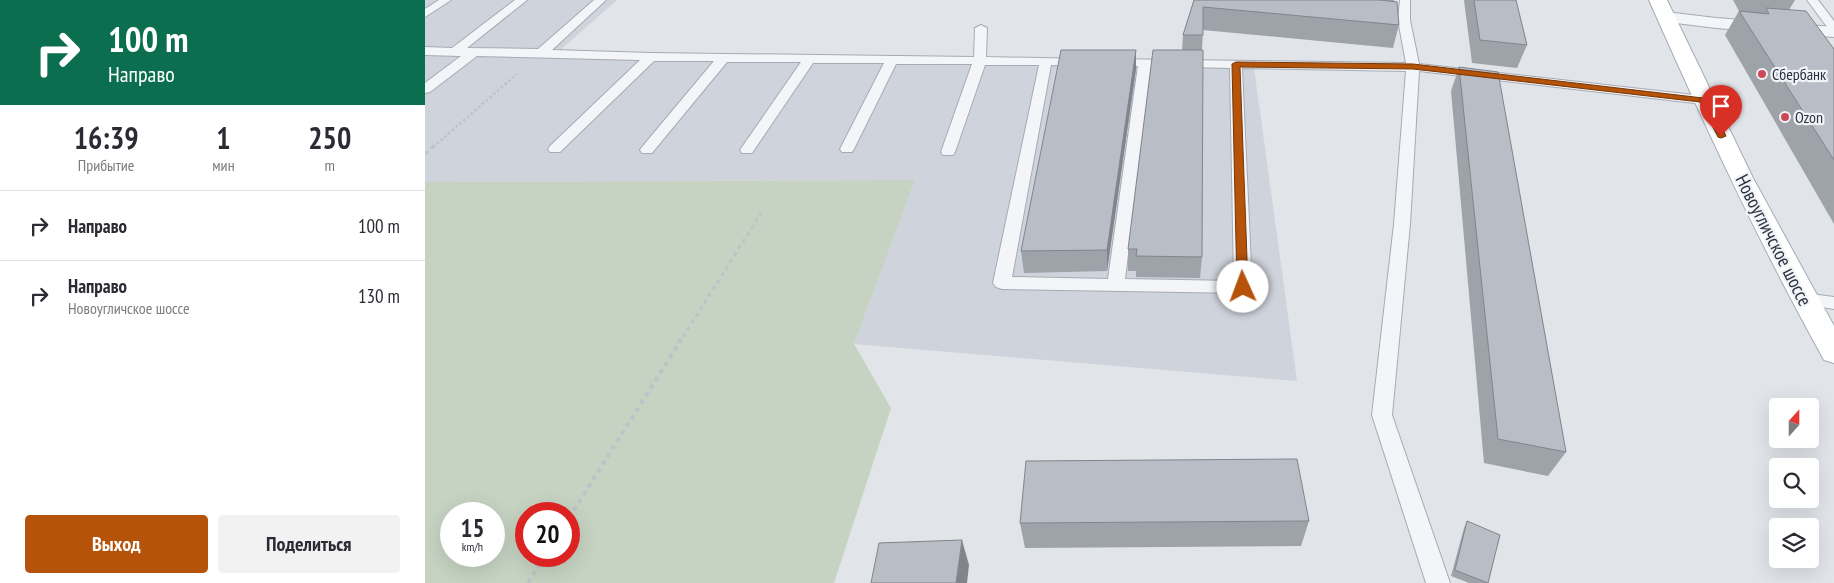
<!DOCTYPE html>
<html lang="ru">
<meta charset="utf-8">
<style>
:root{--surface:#fff;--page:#f2f2f3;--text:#2b2b33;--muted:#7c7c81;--line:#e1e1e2;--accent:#b45309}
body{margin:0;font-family:"PT Sans Narrow",sans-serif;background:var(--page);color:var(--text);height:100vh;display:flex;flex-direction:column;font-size:19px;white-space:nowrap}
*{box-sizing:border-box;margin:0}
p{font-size:16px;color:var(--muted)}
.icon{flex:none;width:28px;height:28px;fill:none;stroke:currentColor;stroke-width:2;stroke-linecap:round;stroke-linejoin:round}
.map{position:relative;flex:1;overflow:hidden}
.side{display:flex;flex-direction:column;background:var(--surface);width:425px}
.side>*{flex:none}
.guide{background:#0b6e4f;color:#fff;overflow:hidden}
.needle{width:32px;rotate:21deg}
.controls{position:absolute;left:1344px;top:398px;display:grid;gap:10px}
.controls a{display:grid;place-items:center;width:50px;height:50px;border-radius:5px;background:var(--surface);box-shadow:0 5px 20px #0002;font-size:25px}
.speed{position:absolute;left:15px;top:502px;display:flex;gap:10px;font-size:25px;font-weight:700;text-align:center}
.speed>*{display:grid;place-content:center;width:65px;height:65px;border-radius:50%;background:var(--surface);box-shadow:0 5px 20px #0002;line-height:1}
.speed small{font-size:12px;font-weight:400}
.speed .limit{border:8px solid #d22;background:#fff;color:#111}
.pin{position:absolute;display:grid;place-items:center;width:42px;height:42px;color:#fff;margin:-51px -21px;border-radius:50% 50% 50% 0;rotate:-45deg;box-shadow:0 0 5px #0007}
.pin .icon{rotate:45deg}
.me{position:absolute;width:55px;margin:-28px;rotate:358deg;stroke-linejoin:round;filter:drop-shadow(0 0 4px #0008)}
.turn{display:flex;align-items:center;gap:18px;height:105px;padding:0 25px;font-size:22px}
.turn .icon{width:65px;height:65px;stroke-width:2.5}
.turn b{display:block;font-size:35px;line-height:42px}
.eta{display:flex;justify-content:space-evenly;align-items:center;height:85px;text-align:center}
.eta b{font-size:30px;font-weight:700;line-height:35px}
.primary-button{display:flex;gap:10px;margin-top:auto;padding:10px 25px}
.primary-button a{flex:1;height:58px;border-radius:5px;background:var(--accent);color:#fff;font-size:20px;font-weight:700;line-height:58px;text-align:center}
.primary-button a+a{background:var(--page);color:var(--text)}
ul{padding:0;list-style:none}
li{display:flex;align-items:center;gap:15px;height:70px;padding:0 25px;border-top:1px solid var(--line)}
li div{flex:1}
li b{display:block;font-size:19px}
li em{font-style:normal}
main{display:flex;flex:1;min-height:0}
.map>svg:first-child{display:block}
</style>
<main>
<section class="side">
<div class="guide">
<div class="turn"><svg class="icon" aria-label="right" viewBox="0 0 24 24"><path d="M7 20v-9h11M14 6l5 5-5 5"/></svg><div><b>100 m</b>Направо</div></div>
</div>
<div class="eta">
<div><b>16:39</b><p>Прибытие</p></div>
<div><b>1</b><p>мин</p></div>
<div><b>250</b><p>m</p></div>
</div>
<ul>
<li><svg class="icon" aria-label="right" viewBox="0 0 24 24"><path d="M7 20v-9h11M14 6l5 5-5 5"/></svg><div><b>Направо</b></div><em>100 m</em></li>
<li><svg class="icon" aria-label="right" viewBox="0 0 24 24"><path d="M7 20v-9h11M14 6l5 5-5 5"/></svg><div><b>Направо</b><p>Новоугличское шоссе</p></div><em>130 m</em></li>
</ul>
<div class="primary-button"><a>Выход</a><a>Поделиться</a></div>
</section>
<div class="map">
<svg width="1409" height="583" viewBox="0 0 1409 583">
<rect width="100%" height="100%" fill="#e1e4e9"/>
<path fill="#cfd3db" d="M 0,0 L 192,0 L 133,52 L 253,55 L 828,61 L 872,381 L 429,344 L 490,180 L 0,182 Z"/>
<path fill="#c6d3c2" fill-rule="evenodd" d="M 490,180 L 429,344 L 466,408 L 409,583 L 0,583 L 0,182 ZM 26,514 L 69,514 L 69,556 L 26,556 ZM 101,514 L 144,514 L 144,556 L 101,556 Z"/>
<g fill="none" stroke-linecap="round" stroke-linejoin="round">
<defs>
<g id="service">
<path d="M 14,0 L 26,0 L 0,17 L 0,9 Z"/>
<path d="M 90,0 L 102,0 L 42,48 L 113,49 L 169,0 L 181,0 L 127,50 L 226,53 L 549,57 L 550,28 L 556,25 L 562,28 L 561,57 L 661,59 L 663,62 L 657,66 L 626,65 L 587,277 L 683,279 L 713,66 L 688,66 L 682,62 L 684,59 L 981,63 L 973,20 L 975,0 L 985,0 L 985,20 L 994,64 L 1278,96 L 1285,100 L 1278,104 L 994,71 L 985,224 L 967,415 L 1025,583 L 1001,583 L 947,415 L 969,224 L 981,71 L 817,68 L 827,287 L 824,291 L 818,293 L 577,289 L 571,287 L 568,283 L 614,65 L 560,65 L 530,152 L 528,155 L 518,155 L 516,152 L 547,64 L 471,64 L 429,149 L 427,152 L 417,152 L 415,149 L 459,63 L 388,63 L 327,153 L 317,153 L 315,150 L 376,62 L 302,62 L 227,153 L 217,153 L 215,150 L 217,147 L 289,61 L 229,61 L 135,152 L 125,152 L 123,149 L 125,146 L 215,60 L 52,56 L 5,92 L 0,93 L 0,83 L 36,56 L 0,55 L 0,47 L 27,48 ZM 726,66 L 805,68 L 809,281 L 700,279 Z"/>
<path d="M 1382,0 L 1393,0 L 1409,21 L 1409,32 L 1405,31 Z"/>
<path d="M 1378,293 L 1409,297 L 1409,309 L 1372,303 L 1369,299 L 1372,295 Z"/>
</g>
<path id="minor" d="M 1241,12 L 1291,18 L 1409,27 L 1409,37 L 1291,28 L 1235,21 L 1232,17 L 1235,13 Z"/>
<path id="secondary" d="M 1224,0 L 1242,0 L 1328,178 L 1409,326 L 1409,363 L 1399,360 C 1334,243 1278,122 1224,0 Z"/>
</defs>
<use href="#service" stroke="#a6abb3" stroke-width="2"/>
<use href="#minor" stroke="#a6abb3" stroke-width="2"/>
<use href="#secondary" stroke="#a6abb3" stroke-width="2"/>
<path stroke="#bfc2c8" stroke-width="2.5" stroke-dasharray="2.5 2.5" stroke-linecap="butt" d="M 8,147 L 92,74"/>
<g stroke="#bfc2c8" stroke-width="3" stroke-dasharray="4 4" stroke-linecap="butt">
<path d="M 0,154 L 10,145"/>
<path d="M 258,337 L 336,213"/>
</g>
<g stroke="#bfc2c8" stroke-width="4" stroke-dasharray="4.5 4.5" stroke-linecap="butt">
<path d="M 144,518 L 259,335"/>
<path d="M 103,583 L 120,556"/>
</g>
<use href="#service" fill="#f4f5f8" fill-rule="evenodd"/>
<use href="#minor" fill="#f4f5f8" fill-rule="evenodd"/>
<use href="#secondary" fill="#fff" fill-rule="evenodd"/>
</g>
<g fill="#9ea3aa">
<path d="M 769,0 L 969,0 L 974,25 L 968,48 L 778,30 L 777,50 L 777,257 L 775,278 L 711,277 L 711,271 L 703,271 L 703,249 L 757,50 L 758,35 Z"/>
<path d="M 1039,0 L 1091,0 L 1102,45 L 1092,68 L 1047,63 Z"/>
<path d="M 1308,0 L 1370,0 L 1364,10 L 1409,49 L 1409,224 L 1300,35 L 1314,11 Z"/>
<path d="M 711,50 L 711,69 L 682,271 L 599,273 L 596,251 Z"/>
<path d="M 1034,67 L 1141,452 L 1123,476 L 1059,463 L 1026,91 Z"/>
<path d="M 884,521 L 876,546 L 600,548 L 595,523 Z"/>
<path d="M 1042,521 L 1063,583 L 1044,583 L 1026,576 L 1039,528 Z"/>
</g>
<g fill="#81848b">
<path d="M 711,50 L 711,69 L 682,271 L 682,250 Z"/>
<path d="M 537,540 L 544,565 L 542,583 L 531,583 Z"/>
</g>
<g fill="#b8bdc6" stroke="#81848b">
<path d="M 769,0 L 955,0 L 972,2 L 974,25 L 778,7 L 778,35 L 758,35 Z"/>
<path d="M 1049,0 L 1091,0 L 1102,45 L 1055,40 Z"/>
<path d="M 1341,8 L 1381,11 L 1409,49 L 1409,160 L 1314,11 L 1344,14 Z"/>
<path d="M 636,50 L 711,50 L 682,250 L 596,251 Z"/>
<path d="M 728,50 L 778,50 L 777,257 L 711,256 L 712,249 L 703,249 Z"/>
<path d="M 1034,67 L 1073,72 L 1141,452 L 1073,439 Z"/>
<path d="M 872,459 L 884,521 L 595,523 L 601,461 Z"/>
<path d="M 1042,521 L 1075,535 L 1063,583 L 1030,570 Z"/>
<path d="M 537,540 L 531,583 L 446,583 L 454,543 Z"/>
</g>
<path fill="#b45309" stroke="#753606" d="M 811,62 L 988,64 L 1278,98 L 1283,100 L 1301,136 L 1296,138 L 1293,137 L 1275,102 L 988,69 L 815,67 L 823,287 L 818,291 L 812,287 L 807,64 Z"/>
<g fill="#cc4856" stroke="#f1f3f7" stroke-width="2">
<circle cx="1337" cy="74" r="5"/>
<circle cx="1360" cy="117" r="5"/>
</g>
<g text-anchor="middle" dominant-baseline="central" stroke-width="4.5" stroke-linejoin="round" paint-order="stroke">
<g font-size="16" fill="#2a3141" stroke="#f1f3f7" text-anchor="start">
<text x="1347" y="74">Сбербанк</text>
<text x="1370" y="117">Ozon</text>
</g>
<g font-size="19" fill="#2a3141" stroke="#f1f3f7">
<text transform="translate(1349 240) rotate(63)">Новоугличское шоссе</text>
</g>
</g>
</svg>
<div class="controls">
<a><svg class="needle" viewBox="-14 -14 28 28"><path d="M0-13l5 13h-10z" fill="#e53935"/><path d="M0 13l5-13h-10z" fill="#7c7c81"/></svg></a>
<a><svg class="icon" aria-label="search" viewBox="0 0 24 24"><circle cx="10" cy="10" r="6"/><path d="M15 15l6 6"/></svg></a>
<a><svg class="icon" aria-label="layers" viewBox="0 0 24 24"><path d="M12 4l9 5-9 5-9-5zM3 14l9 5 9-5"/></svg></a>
</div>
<div class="speed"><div>15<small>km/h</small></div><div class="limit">20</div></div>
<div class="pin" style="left:1296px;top:136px;background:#d93025"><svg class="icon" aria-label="arrive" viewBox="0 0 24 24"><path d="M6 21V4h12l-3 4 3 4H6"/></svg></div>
<svg class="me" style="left:818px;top:287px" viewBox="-20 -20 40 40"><circle r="19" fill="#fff"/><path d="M0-13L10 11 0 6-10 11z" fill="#b45309"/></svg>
</div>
</main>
